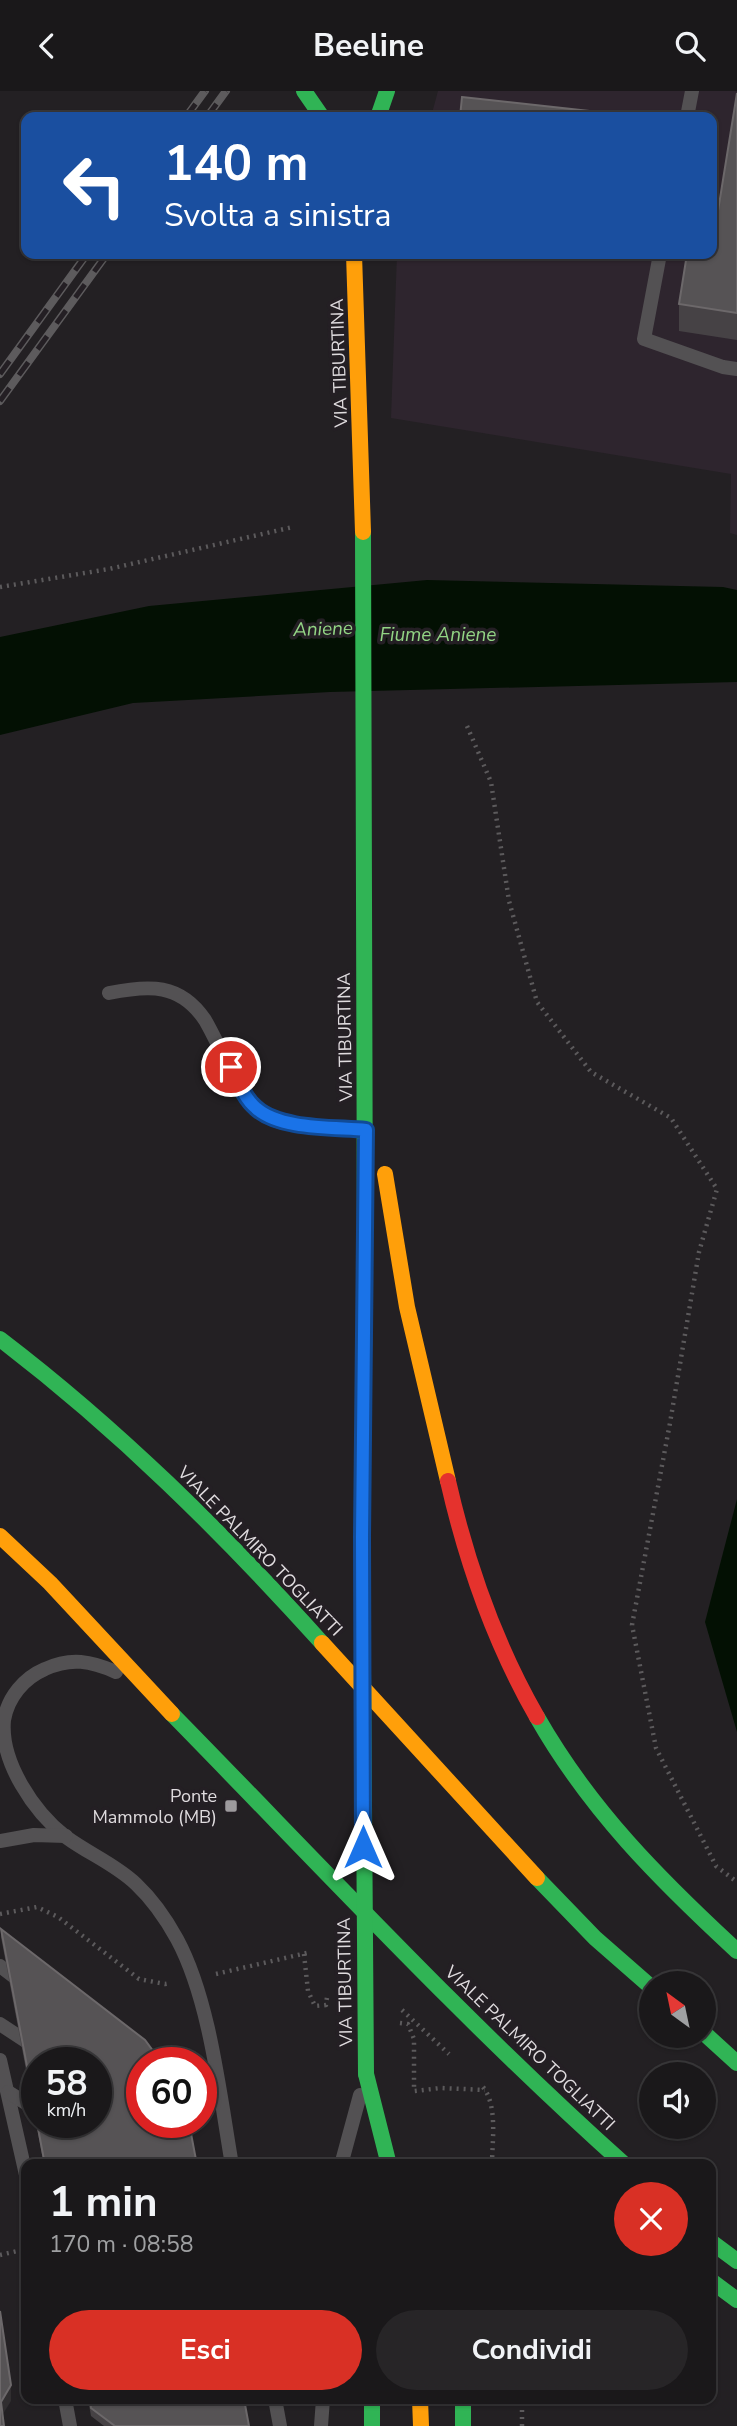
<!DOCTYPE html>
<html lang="it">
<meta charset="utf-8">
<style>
:root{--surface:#1a181a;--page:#272527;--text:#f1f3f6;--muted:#9fa0a2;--line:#383739;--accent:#d93025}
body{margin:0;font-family:"Nunito Sans",sans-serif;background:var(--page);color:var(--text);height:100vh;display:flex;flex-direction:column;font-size:26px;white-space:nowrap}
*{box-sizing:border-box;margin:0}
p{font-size:23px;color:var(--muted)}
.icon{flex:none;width:38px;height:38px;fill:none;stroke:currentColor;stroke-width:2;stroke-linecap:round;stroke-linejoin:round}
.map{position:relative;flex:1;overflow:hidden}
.details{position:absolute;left:21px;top:2068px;width:695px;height:245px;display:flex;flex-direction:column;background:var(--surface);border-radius:14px;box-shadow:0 2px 5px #0004,0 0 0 2px var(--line)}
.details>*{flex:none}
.hud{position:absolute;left:21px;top:21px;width:696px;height:147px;border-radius:14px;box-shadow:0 2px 5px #0004,0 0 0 2px var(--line);background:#1a4fa0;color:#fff;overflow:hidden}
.needle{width:46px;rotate:327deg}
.buttons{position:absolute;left:639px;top:1880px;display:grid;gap:14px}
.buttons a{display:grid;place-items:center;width:77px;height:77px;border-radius:50%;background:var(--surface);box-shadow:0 2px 5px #0004,0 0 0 2px var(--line);font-size:35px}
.speed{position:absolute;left:21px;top:1956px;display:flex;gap:14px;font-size:35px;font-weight:700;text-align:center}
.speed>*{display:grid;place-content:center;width:91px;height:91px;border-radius:50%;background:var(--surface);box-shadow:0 2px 5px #0004,0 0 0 2px var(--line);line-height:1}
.speed small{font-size:18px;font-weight:400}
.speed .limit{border:10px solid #d22;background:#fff;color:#111}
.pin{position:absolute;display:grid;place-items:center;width:60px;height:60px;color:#fff;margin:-30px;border:4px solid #fff;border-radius:50%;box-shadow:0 2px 7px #0007}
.me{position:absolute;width:77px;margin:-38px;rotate:0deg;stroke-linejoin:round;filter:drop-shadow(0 0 5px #0008)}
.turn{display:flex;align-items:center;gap:24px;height:147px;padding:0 28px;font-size:32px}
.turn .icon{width:91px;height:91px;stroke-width:2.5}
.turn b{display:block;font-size:49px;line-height:60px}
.round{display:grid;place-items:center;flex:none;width:74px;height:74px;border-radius:37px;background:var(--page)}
.overview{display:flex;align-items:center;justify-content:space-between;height:119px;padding:0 28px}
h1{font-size:42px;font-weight:700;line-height:52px}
.cta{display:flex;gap:14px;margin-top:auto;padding:14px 28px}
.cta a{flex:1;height:80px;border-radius:42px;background:var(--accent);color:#fff;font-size:28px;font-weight:700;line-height:80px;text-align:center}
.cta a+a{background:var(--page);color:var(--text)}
header{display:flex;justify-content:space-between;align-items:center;height:91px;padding:0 28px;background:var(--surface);font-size:32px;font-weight:700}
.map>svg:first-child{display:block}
</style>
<header><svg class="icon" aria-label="back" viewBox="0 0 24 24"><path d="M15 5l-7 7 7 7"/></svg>Beeline<svg class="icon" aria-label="search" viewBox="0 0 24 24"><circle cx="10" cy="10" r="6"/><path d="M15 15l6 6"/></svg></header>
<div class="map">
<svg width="737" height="2335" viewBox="0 0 737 2335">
<rect width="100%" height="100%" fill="#232023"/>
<path fill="#2e252e" d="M 438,0 L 737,0 L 737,444 L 730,442 L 731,383 L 391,327 L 397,163 L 712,163 L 712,26 L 431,26 Z"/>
<g fill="#031003">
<path d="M 427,489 L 723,496 L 737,499 L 737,591 L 330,601 L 133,612 L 0,644 L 0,546 L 149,515 Z"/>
<path d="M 737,1408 L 737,1641 L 705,1531 Z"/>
</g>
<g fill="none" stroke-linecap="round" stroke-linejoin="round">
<g stroke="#5c5a5c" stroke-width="4.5" stroke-dasharray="2 5" stroke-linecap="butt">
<path d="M 0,496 L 109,478 L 293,436"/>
<path d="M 467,635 L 491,691 L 509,810 L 537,911 L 591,981 L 671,1027 L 717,1098 L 699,1161 L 670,1332 L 632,1534 L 656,1657 L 716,1775 L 737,1791"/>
<path d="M 0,1823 L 37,1816 L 58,1826 L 139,1888 L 165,1893 L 171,1892"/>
<path d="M 304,1863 L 308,1900 L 315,1915 L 326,1914 L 327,1906"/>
<path d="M 216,1883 L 311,1861"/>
<path d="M 402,1919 L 449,1963"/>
<path d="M 400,1932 L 408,1933 L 414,1948 L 414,2000 L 441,1997 L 485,1999"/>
<path d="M 483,1996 C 498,2015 492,2051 492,2074"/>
<path d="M 0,2164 L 26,2158"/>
<path d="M 522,2335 L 522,2308"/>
</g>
<g stroke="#535153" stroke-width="14">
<path d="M 687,26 L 692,0"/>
<path d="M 660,163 L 644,248 L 723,276 L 737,278"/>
<path d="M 109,902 C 149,894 180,892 205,929 C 222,958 245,1020 277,1030 C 298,1037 341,1037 365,1039"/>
<path d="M 116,1581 C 91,1570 71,1566 45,1578 C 24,1587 8,1606 4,1629 C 0,1671 34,1721 66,1746 C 89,1763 115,1773 136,1793 C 153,1809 166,1828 177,1848 C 210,1909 220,2005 232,2074"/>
<path d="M 0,1750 L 34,1744 L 66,1745"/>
<path d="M 0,1875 L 21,1891"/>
<path d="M 0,1933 L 59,1972"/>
<path d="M 0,1969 L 26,2084"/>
<path d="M 8,2001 L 37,2019"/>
<path d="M 341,2074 L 360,2004"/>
<path d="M 65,2308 L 70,2335"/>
<path d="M 275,2308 L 280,2335"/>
<path d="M 321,2335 L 323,2308"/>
</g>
<g stroke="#30b455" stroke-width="16">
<path d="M 304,0 L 322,26"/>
<path d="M 378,26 L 387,0"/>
<path d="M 363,441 L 365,1171"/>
<path d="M 0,1248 C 118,1338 222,1441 322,1552"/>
<path d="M 172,1623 C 321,1775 466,1932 625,2074"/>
<path d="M 537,1626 C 590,1719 659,1788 737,1860"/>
<path d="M 537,1787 L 595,1847 L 651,1896"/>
<path d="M 704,1942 L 737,1972"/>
<path d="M 366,1983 L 389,2074"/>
<path d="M 710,2150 L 737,2170"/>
<path d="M 710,2189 L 737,2209"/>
<path d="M 372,2308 L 372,2335"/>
<path d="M 463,2308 L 463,2335"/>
</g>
<g stroke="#ff9f0a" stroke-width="16">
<path d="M 354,163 L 363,441"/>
<path d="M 385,1083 L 407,1216 L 448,1390"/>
<path d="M 0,1445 L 50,1492 L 172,1623"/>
<path d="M 362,1446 L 365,1171"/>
<path d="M 322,1552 L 537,1787"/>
<path d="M 420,2308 L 421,2335"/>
</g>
<path stroke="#e5322d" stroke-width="16" d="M 448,1390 C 467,1473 495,1553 537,1626"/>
<defs>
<g id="rail">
<path d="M 186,26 L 205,0"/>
<path d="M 207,26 L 226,0"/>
<path d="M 0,283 L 87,163"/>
<path d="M 0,310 L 107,163"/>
</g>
</defs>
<use href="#rail" stroke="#5d5b5d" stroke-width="8"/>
<use href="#rail" stroke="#241f24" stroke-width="5" stroke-dasharray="16" stroke-linecap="butt"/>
<path stroke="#30b455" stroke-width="16" d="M 362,1446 L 366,1983"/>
</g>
<g fill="#464245" fill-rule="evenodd">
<path d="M 737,1 L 737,249 L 679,240 L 679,213 L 712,163 Z"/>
<path d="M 1,1838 L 197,2074 L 44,2074 L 1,1846 ZM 37,1972 L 96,2032 L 37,2032 Z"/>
<path d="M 88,2308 L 244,2308 L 249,2335 L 104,2335 L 91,2325 Z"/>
</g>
<path fill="#312e30" d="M 11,2294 L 11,2310 L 1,2326 L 1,2311 Z"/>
<g fill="#565355" stroke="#6c686a" stroke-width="2">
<path d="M 737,2 L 737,222 L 679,213 L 687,163 L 712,163 L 712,157 Z"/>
<path d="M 462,6 L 607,22 L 607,26 L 460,26 Z"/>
<path d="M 1,1838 L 145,1949 L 162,1972 L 142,1972 L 142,2032 L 189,2032 L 197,2074 L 45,2074 L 37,2032 L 96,2032 L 96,1972 L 37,1972 L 37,2028 Z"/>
<path d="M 0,2220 L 11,2294 L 1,2311 L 4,2335 L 0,2335 Z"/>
<path d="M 90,2308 L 244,2308 L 249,2335 L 115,2335 L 91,2317 Z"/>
</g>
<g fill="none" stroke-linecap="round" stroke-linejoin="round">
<defs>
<path id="route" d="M 231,976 C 238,990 244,1007 256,1017 C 280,1039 335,1036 366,1039 L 362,1446 L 363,1756"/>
</defs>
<use href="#route" stroke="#114b97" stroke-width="18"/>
<use href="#route" stroke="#1a73e8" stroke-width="12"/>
</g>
<rect fill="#9d9a9d" stroke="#241f24" stroke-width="2.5" x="224" y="1708" width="14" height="14" rx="3.5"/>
<g text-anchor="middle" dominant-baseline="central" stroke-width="7" stroke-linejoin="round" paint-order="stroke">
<g font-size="18" fill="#dfdbde" stroke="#241f24">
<text transform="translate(339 272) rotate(-92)">VIA TIBURTINA</text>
<text transform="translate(345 946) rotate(-91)">VIA TIBURTINA</text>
<text transform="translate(260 1460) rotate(46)">VIALE PALMIRO TOGLIATTI</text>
<text transform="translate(345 1891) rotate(-91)">VIA TIBURTINA</text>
<text transform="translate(530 1957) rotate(44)">VIALE PALMIRO TOGLIATTI</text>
</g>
<g font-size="18" fill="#dfdbde" stroke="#241f24" text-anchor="end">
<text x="217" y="1705">Ponte<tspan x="217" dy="21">Mammolo (MB)</tspan></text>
</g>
<g font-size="19" font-style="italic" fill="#93d585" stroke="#241f24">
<text transform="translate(323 538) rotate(-2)">Aniene</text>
<text x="438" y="544">Fiume Aniene</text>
</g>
</g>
</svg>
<div class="buttons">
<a><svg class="needle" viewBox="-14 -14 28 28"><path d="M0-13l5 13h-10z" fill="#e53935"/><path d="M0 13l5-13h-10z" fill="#9fa0a2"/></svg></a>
<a><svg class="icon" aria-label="sound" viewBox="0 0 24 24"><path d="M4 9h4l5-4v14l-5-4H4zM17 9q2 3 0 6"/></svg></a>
</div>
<div class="speed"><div>58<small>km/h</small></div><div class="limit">60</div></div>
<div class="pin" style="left:231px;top:976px;background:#d93025"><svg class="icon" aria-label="arrive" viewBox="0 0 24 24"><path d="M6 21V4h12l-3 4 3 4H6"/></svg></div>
<svg class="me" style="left:363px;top:1756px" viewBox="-20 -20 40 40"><path d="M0-17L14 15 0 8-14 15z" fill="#1a73e8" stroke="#fff" stroke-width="4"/></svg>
<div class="hud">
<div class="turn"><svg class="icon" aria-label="left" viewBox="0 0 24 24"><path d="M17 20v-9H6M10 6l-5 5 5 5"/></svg><div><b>140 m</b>Svolta a sinistra</div></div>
</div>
<section class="details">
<div class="overview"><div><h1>1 min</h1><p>170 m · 08:58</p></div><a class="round" style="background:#d93025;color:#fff"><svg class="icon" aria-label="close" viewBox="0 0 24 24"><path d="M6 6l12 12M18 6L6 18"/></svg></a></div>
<div class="cta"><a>Esci</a><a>Condividi</a></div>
</section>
</div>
